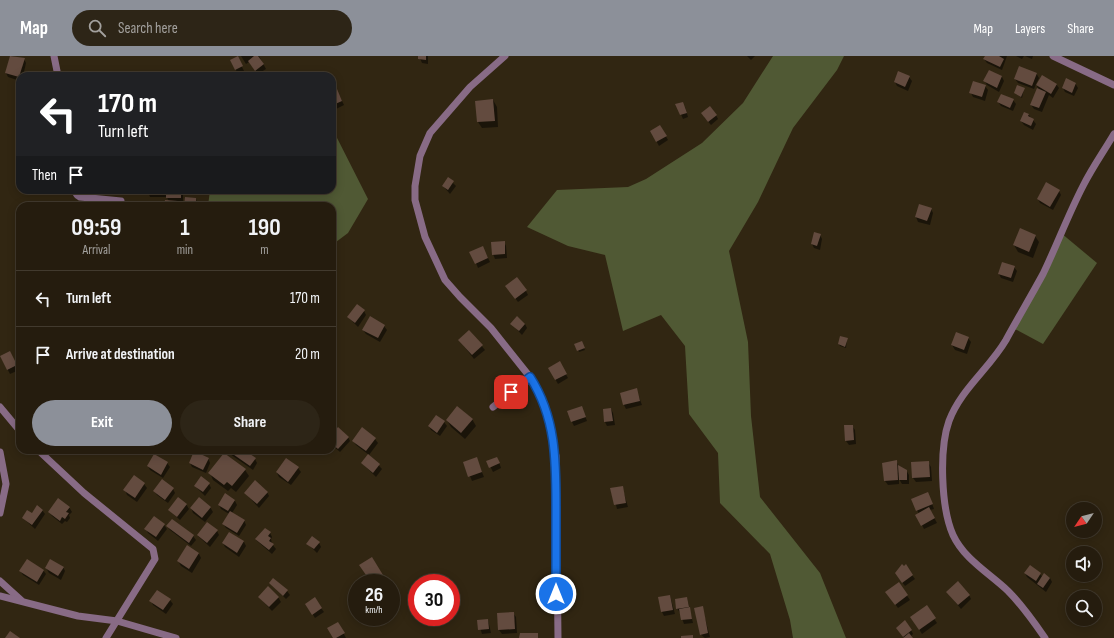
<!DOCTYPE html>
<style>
:root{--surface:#251c0e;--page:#2d2517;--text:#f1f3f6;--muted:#a3a19e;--line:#423a2e;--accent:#8c9099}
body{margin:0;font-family:"Sofia Sans Condensed",sans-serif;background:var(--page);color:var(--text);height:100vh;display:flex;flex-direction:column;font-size:15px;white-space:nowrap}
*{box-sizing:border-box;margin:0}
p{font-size:13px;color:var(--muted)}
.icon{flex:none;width:22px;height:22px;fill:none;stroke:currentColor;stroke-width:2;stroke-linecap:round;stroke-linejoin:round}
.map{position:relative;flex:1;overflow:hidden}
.panel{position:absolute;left:16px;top:146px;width:320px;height:252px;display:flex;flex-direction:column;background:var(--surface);border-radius:12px;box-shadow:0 2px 10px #0003,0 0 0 1px var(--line)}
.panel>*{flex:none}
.top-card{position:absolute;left:16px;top:16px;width:320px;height:122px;border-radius:12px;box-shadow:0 2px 10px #0003,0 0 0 1px var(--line);background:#202124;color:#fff;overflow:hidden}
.needle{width:26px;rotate:235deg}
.tools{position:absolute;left:1066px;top:446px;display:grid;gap:8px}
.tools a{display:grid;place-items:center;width:36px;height:36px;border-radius:50%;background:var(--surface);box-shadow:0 2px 10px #0003,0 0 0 1px var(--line);font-size:20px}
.speed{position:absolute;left:348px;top:518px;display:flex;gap:8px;font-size:20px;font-weight:700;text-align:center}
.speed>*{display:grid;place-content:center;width:52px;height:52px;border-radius:50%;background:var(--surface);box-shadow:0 2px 10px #0003,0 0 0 1px var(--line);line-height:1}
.speed small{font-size:10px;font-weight:400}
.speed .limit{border:6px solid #d22;background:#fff;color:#111}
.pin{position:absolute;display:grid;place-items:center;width:34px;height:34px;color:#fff;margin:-17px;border-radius:8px;box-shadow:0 2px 6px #0006}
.me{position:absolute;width:44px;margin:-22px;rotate:0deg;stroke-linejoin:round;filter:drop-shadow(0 0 3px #0008)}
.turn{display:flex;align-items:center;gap:14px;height:84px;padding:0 16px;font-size:18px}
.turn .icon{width:52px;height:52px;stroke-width:2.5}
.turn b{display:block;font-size:28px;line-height:34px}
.then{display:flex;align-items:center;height:38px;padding:0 16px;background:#0003;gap:8px;font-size:15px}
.eta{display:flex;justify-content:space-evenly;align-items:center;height:68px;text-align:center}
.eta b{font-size:24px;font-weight:700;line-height:28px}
.action{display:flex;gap:8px;margin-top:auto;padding:8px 16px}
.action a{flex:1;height:46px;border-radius:24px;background:var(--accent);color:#fff;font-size:16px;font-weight:700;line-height:46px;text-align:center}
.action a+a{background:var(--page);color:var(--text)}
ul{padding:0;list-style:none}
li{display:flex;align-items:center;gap:12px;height:56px;padding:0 16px;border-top:1px solid var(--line)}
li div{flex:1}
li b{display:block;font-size:15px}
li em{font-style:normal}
header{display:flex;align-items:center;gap:24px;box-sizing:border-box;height:56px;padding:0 20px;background:var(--accent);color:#fff}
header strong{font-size:19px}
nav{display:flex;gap:22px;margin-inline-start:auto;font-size:14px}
.search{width:280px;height:36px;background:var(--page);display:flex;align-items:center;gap:10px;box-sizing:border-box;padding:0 14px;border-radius:22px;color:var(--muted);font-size:15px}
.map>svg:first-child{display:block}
</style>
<header>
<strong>Map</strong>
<div class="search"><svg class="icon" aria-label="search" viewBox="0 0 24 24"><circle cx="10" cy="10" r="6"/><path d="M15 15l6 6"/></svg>Search here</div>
<nav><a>Map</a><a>Layers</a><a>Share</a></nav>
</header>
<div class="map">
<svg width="1114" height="582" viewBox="0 0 1114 582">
<rect width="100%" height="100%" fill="#312612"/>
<g fill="#505934">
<path d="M 773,0 L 844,0 L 837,14 L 793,72 L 758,146 L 729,195 L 748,286 L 751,360 L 760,441 L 820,517 L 846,582 L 793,582 L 790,564 L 770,498 L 720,447 L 718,397 L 689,358 L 685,290 L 661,259 L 623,275 L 605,199 L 568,190 L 527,171 L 557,134 L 628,131 L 646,123 L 702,87 L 743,47 Z"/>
<path d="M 332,72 L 368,143 L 348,177 L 332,189 L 332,150 L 208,150 L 210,134 L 332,134 Z"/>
<path d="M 1061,177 L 1097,207 L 1043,288 L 1013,272 Z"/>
</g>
<g fill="#0007">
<path d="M 11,0 L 24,3 L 26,7 L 23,20 L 20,20 L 20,25 L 8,21 L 6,17 Z"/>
<path d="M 241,0 L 259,0 L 266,13 L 258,18 L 249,6 L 246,8 Z"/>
<path d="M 419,0 L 428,0 L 428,8 L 422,7 Z"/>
<path d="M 747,0 L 755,0 L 751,4 Z"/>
<path d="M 986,0 L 1007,0 L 1002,14 L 987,7 L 984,3 Z"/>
<path d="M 1016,0 L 1024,0 L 1022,3 Z"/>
<path d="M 1025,0 L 1033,0 L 1032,3 Z"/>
<path d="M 237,1 L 244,15 L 238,18 L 231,5 Z"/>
<path d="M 990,15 L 1002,21 L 1004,25 L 999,36 L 987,29 L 985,25 Z"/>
<path d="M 1036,17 L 1039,22 L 1036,28 L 1056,28 L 1059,32 L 1053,42 L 1049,39 L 1042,56 L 1034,53 L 1031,49 L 1039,34 L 1036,28 L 1034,33 L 1018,27 L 1015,23 Z"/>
<path d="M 909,21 L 912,25 L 908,35 L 897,30 L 895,26 Z"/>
<path d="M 1075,27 L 1078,32 L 1074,40 L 1065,36 L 1063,32 Z"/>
<path d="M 985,30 L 988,34 L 985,45 L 973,41 L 971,37 Z"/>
<path d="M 1024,33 L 1022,42 L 1015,37 Z"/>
<path d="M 337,35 L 344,49 L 336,53 L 332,45 L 332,37 Z"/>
<path d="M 493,44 L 497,51 L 498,71 L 482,72 L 478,66 Z"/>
<path d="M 1013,44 L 1016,48 L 1013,55 L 1001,50 L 998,46 Z"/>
<path d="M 677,49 L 685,51 L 688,61 L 683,63 Z"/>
<path d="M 1028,58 L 1036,68 L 1033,74 L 1024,69 L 1021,65 Z"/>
<path d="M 716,59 L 718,63 L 711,69 L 704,61 Z"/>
<path d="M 660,70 L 668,84 L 659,90 L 651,75 Z"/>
<path d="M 448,122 L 456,130 L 450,138 L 443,130 Z"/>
<path d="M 147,134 L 183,134 L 183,146 L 178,146 L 180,150 L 165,150 L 169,146 L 167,141 L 150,141 Z"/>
<path d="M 1059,135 L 1061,139 L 1053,154 L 1040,147 L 1038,143 Z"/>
<path d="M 196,143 L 198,150 L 185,150 Z"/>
<path d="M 919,149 L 931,153 L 933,157 L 930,169 L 918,166 L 916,161 Z"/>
<path d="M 1021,173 L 1035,180 L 1039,186 L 1033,202 L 1018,196 L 1014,189 Z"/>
<path d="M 820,179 L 822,183 L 820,194 L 814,192 L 812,188 Z"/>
<path d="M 504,186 L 506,190 L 507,202 L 495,203 L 493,198 Z"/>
<path d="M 485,196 L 490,206 L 478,212 L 476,207 Z"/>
<path d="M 1014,211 L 1017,215 L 1013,226 L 1001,222 L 999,218 Z"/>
<path d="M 509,234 L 526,235 L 528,239 L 518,246 Z"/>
<path d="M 364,255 L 366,259 L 358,271 L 348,261 Z"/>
<path d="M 512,268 L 525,268 L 527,272 L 522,279 Z"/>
<path d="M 384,270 L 387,274 L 380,286 L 366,278 L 363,274 Z"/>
<path d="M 469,275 L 485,294 L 474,303 L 459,284 Z"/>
<path d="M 968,282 L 971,286 L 967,298 L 955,294 L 952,289 Z"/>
<path d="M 847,283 L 846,292 L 840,290 L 839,288 Z"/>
<path d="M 581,286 L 585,294 L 579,296 L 576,288 Z"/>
<path d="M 9,296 L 19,314 L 10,318 L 1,301 Z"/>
<path d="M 559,306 L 568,322 L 558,328 L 549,312 Z"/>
<path d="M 636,333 L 642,349 L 626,353 L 624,349 Z"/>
<path d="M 582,352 L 587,365 L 574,370 L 572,366 Z"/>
<path d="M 611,353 L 613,357 L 615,369 L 607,370 L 605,366 Z"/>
<path d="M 436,360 L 444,366 L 447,370 L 440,380 L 431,374 L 429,370 Z"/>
<path d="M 472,363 L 476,370 L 465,383 L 451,371 L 447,364 Z"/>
<path d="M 845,370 L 852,370 L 855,374 L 856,388 L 849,389 L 846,385 Z"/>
<path d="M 332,380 L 348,381 L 350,385 L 340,396 L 332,389 Z"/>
<path d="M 375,383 L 378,387 L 369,399 L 356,389 L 353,385 Z"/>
<path d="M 205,394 L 213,394 L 210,398 Z"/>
<path d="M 227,394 L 242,394 L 255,403 L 257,407 L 253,414 L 230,398 Z"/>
<path d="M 369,399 L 382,413 L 376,421 L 362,407 Z"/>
<path d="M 208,402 L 210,407 L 206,417 L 192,411 L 190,407 Z"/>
<path d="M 476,402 L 484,421 L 472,425 L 464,406 Z"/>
<path d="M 896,405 L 899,410 L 906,414 L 909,419 L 909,428 L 902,428 L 899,423 L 899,428 L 888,429 L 885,425 Z"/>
<path d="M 488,406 L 499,406 L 501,412 L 493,416 Z"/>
<path d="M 928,406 L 931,411 L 932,425 L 916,426 L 913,422 Z"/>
<path d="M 167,407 L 170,411 L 163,422 L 150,414 L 148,410 Z"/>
<path d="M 298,412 L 301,416 L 291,429 L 279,421 L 277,417 Z"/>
<path d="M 245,414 L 249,420 L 236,436 L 231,432 L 228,435 L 213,424 L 210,417 Z"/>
<path d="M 144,428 L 147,432 L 137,446 L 127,439 L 125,434 Z"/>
<path d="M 209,428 L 211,432 L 205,440 L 195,430 Z"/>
<path d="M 622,431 L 628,451 L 617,453 L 612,433 Z"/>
<path d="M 173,433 L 175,437 L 168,447 L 157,439 L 154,435 Z"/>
<path d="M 267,436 L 269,440 L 259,452 L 245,437 Z"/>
<path d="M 225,439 L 235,445 L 237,449 L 232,457 L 244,464 L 246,469 L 239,480 L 226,472 L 223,468 L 229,458 L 221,453 L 219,449 Z"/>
<path d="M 930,442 L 934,453 L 930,454 L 937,467 L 924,473 L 917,459 L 919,458 L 917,454 Z"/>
<path d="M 186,448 L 189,453 L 180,464 L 169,454 Z"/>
<path d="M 69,451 L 72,456 L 69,459 L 70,462 L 67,466 L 65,465 L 62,468 L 52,460 L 49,456 Z"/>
<path d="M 210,451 L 213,456 L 205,466 L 193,457 L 191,452 Z"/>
<path d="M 42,454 L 45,458 L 35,473 L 23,462 Z"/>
<path d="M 154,461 L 164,469 L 167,473 L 158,485 L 148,477 L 146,473 Z"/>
<path d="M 167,470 L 193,480 L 196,484 L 191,490 L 170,474 Z"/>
<path d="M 217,475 L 219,479 L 210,491 L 198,480 Z"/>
<path d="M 230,477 L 244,486 L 246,490 L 239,501 L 225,491 L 223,487 Z"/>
<path d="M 270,477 L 272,481 L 271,483 L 272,488 L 276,493 L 272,498 L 256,484 Z"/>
<path d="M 319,487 L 321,491 L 317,497 L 308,488 Z"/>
<path d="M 188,491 L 199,498 L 201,502 L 192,517 L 181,510 L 178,505 Z"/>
<path d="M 372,502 L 386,526 L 384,527 L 368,527 L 364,521 L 367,519 Z"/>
<path d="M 1030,510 L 1043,521 L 1050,522 L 1052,526 L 1046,536 L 1027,521 L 1025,517 Z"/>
<path d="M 63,511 L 65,515 L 61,524 L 49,517 L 46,512 Z"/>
<path d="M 43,514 L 46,518 L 39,529 L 23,519 L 20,515 Z"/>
<path d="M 912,519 L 915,523 L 905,530 L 898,521 Z"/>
<path d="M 270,527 L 287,535 L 290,539 L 286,543 Z"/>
<path d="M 899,528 L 910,544 L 898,552 L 889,540 Z"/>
<path d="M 947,536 L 969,539 L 971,543 L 961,553 Z"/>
<path d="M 670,540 L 675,558 L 664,560 L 662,556 Z"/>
<path d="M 259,541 L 278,541 L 281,546 L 272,555 Z"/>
<path d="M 687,542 L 693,567 L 684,568 L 680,557 L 677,552 Z"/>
<path d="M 170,544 L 173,548 L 166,558 L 153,549 L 151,545 Z"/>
<path d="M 702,551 L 710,581 L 705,582 L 700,578 Z"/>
<path d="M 926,551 L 937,567 L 922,578 L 914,565 Z"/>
<path d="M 309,552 L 321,552 L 324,556 L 315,562 Z"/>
<path d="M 513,557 L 516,561 L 517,577 L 502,578 L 499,574 Z"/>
<path d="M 488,564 L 491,577 L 482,578 L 478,565 Z"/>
<path d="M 338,567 L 346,582 L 334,582 Z"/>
<path d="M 911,574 L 913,578 L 911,580 L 912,582 L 904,582 L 900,576 Z"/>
</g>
<g fill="#634b3f">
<path d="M 10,0 L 25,2 L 19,21 L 5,17 Z"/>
<path d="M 238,0 L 243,10 L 235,14 L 230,4 Z"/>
<path d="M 254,0 L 258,0 L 264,8 L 255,15 L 248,5 Z"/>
<path d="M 418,0 L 426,0 L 426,4 L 418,3 Z"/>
<path d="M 985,0 L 999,0 L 1004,3 L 1000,11 L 983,3 Z"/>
<path d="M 1019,10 L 1037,17 L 1032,30 L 1014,23 Z"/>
<path d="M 989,14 L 1002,20 L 997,32 L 983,25 Z"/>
<path d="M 898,15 L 910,20 L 905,31 L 894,26 Z"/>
<path d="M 1042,19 L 1057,28 L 1051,38 L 1036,29 Z"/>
<path d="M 1066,22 L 1076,27 L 1072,37 L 1062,32 Z"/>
<path d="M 973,25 L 986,29 L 982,41 L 969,37 Z"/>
<path d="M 1017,29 L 1025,32 L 1021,41 L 1014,37 Z"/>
<path d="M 1037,32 L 1046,36 L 1039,52 L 1030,49 Z"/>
<path d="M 337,33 L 342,45 L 333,49 L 332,36 Z"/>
<path d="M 1001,38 L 1014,43 L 1010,52 L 997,46 Z"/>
<path d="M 493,43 L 495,65 L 477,66 L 475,45 Z"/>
<path d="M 683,46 L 687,57 L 680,59 L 675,48 Z"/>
<path d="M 710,50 L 717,59 L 708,66 L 701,57 Z"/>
<path d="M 1024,56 L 1029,58 L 1028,60 L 1034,63 L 1031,70 L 1020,65 Z"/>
<path d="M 660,69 L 667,80 L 656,86 L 650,75 Z"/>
<path d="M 448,121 L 454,125 L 448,134 L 442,130 Z"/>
<path d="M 1046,126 L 1060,134 L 1050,151 L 1037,143 Z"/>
<rect x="146" y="134" width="18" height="3"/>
<rect x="166" y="134" width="15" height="8"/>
<path d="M 185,141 L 196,142 L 196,150 L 184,150 Z"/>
<path d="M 165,144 L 178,145 L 178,150 L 164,150 Z"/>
<path d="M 919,148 L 932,152 L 927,165 L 915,161 Z"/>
<path d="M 1020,172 L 1036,179 L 1029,196 L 1013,189 Z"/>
<path d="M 814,176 L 821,178 L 817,190 L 811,188 Z"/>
<path d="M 505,185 L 505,198 L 492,199 L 491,186 Z"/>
<path d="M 483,190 L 488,202 L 475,208 L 469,196 Z"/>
<path d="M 1002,206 L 1015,210 L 1011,222 L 998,218 Z"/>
<path d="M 517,221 L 527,234 L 515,243 L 505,230 Z"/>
<path d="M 357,248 L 365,254 L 355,267 L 347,261 Z"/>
<path d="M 370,260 L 385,269 L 378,282 L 362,274 Z"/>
<path d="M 517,260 L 525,268 L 519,275 L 510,268 Z"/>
<path d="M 469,274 L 483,289 L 472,299 L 458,284 Z"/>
<path d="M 956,276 L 969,281 L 964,294 L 951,289 Z"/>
<path d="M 840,280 L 848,282 L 845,291 L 838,288 Z"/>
<path d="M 582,285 L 585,292 L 577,295 L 574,288 Z"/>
<path d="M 10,295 L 17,309 L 7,314 L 0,300 Z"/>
<path d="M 560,305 L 567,318 L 555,324 L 548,312 Z"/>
<path d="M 637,332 L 640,345 L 623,349 L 620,337 Z"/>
<path d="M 457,350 L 473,363 L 461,377 L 446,364 Z"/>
<path d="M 582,350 L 586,361 L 571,366 L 567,355 Z"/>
<path d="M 611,352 L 613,365 L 604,366 L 603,353 Z"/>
<path d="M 436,359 L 445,365 L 437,377 L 428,370 Z"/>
<path d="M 844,369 L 853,369 L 854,384 L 845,385 Z"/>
<path d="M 338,371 L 349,381 L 338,393 L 332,388 L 332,378 Z"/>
<path d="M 362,371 L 376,382 L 366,395 L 352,385 Z"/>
<path d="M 227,394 L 244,394 L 256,402 L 250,410 Z"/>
<path d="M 194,395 L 209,402 L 203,414 L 189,407 Z"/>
<path d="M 224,397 L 246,413 L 232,430 L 227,426 L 224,429 L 208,417 Z"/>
<path d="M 154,398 L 168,406 L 161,419 L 147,410 Z"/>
<path d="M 368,398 L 380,408 L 373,417 L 361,407 Z"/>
<path d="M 477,401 L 482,416 L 468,421 L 463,406 Z"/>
<path d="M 497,401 L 500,407 L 489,412 L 486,405 Z"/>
<path d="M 286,402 L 299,411 L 288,426 L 276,416 Z"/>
<path d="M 897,404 L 898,424 L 884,425 L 882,407 Z"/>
<path d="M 929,405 L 930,421 L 912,422 L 911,406 Z"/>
<path d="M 898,409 L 907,414 L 907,424 L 899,424 Z"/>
<path d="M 134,419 L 145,427 L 135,442 L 123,434 Z"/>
<path d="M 201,420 L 210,427 L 203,436 L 194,430 Z"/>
<path d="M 162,423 L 174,432 L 165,444 L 153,435 Z"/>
<path d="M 255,424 L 268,436 L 257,448 L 244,437 Z"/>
<path d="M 623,430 L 626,447 L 614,449 L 610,432 Z"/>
<path d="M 928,436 L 933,448 L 916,455 L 911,443 Z"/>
<path d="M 225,437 L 235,444 L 228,455 L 218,449 Z"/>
<path d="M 178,441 L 187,448 L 177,461 L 168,454 Z"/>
<path d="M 199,441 L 211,451 L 202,462 L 190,452 Z"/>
<path d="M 58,442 L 70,451 L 66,456 L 69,457 L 65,463 L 62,461 L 60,465 L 48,456 Z"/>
<path d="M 37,449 L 43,454 L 32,469 L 22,462 L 27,454 L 32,457 Z"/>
<path d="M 929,451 L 935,462 L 921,470 L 915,459 Z"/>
<path d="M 230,455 L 245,464 L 237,477 L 222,468 Z"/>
<path d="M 154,460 L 165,468 L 156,481 L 144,473 Z"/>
<path d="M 172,463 L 194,479 L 189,487 L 166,470 Z"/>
<path d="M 207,466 L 218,474 L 207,487 L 197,479 Z"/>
<path d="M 265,472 L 271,476 L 268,480 L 271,482 L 269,485 L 274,488 L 269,494 L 255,483 Z"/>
<path d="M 229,476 L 244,485 L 237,497 L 222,487 Z"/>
<path d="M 312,480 L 320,486 L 314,493 L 306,488 Z"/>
<path d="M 187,489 L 199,497 L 189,513 L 177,505 Z"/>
<path d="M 372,501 L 383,519 L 367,527 L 363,521 L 366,519 L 359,509 Z"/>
<path d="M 27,503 L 44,514 L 37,526 L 19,515 Z"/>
<path d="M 50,503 L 64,511 L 58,520 L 45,512 Z"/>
<path d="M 902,508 L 904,510 L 906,508 L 913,519 L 902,527 L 895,517 Z"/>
<path d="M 1030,509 L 1041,517 L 1036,525 L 1024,517 Z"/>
<path d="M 1044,517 L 1050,522 L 1043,532 L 1037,528 Z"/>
<path d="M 273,522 L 288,534 L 283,540 L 269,527 Z"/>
<path d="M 958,525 L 970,539 L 958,549 L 946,536 Z"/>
<path d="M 899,526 L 908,539 L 895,549 L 885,536 Z"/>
<path d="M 268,530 L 279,541 L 269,551 L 258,541 Z"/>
<path d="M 157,534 L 171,543 L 163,554 L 149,545 Z"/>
<path d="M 670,539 L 673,554 L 661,556 L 658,541 Z"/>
<path d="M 315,541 L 322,552 L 312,559 L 305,548 Z"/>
<path d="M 687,541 L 689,551 L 676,553 L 675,543 Z"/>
<path d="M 927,549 L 936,562 L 919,574 L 910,561 Z"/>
<path d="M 703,550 L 708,577 L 700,579 L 694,552 Z"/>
<path d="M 690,551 L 692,563 L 681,564 L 679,553 Z"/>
<path d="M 514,556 L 515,573 L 498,574 L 497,557 Z"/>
<path d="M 488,563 L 489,573 L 478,574 L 477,564 Z"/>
<path d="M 905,564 L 912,574 L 903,581 L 896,572 Z"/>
<path d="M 338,566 L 345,577 L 336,582 L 333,582 L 327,572 Z"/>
<path d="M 10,575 L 20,582 L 5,582 Z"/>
<path d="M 520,577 L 538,577 L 538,582 L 519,582 Z"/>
<path d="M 909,577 L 913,582 L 903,582 Z"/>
<path d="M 693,579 L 693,582 L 681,582 L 681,580 Z"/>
</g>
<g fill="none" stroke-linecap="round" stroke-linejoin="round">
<g stroke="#886b86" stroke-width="7">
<path d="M 54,0 L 58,20"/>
<path d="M 505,0 L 470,31 L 430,77 L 420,100 L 415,130 L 415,144 L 425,181 L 445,224 L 460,241 L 491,272 L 530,321 L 545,349 L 556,400 L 558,582"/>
<path d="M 1053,0 L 1114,29"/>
<path d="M 74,134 L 77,139 L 80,141 L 121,145"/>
<path d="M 0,351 L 20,375"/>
<path d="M 493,351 L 530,321"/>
<path d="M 38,394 L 84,437 L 153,493 L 155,503 L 106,582"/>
<path d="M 0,396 L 6,428 L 0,457"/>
<path d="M 0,525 L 21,544"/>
<path d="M 0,540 L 78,560 L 117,565 L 176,582"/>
<path d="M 1045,582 C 1034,566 1022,549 1008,535 C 989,517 964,503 953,479 C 941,452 939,393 949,365 C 961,333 989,313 1006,284 C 1018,262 1031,240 1043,218 C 1057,189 1068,159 1083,130 C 1092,112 1104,95 1114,78"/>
</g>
</g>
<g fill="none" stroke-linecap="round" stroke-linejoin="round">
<defs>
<path id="route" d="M 511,336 L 530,321 C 557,363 556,408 556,456 C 556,484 556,511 556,538"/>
</defs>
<use href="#route" stroke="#114b97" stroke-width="10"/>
<use href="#route" stroke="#1a73e8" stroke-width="7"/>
</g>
</svg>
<div class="tools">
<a><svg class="needle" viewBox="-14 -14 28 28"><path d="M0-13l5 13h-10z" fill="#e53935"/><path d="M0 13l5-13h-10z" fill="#a3a19e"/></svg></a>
<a><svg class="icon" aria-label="sound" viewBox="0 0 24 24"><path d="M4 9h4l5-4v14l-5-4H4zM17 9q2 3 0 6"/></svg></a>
<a><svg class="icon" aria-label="search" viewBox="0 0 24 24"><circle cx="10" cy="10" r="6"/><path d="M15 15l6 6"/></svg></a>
</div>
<div class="speed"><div>26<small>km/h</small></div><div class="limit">30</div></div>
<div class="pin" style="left:511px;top:336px;background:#d93025"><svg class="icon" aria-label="arrive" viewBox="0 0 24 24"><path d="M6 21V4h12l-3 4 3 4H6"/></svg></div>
<svg class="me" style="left:556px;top:538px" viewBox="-20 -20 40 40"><circle r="17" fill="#1a73e8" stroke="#fff" stroke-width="3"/><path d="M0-11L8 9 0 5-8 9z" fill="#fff"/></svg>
<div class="top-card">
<div class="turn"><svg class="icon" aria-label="left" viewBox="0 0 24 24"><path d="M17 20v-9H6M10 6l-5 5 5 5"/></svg><div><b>170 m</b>Turn left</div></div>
<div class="then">Then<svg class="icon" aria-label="arrive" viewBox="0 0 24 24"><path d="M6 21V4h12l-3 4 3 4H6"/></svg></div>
</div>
<section class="panel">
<div class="eta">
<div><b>09:59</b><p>Arrival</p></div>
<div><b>1</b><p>min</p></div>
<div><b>190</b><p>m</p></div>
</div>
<ul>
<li><svg class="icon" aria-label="left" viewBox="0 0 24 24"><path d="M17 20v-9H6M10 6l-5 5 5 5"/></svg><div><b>Turn left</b></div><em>170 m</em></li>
<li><svg class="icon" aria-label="arrive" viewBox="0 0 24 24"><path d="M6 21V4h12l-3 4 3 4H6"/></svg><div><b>Arrive at destination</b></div><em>20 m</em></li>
</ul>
<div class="action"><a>Exit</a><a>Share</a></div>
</section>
</div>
